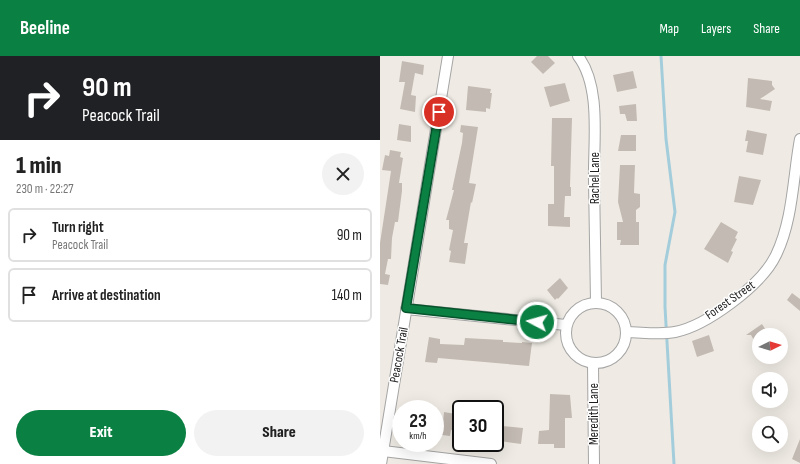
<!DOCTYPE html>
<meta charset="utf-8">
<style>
:root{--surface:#fff;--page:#f2f2f2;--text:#222;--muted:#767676;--line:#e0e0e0;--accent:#0b8043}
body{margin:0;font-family:"Sofia Sans Condensed",sans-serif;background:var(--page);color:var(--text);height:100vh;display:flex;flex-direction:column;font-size:15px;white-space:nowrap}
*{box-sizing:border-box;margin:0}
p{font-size:13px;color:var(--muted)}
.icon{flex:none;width:22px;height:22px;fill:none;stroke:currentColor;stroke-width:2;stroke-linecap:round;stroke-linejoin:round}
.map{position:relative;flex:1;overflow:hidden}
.drawer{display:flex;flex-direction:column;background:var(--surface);width:380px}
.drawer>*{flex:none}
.banner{background:#202124;color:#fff;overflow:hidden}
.needle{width:26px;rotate:85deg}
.tools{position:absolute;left:372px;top:272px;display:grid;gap:8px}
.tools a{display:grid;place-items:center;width:36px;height:36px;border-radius:50%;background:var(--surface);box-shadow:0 4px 16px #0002;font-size:20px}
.speed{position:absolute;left:12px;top:344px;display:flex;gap:8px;font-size:20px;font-weight:700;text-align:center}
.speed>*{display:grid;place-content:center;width:52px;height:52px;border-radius:50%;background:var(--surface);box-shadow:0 4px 16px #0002;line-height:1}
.speed small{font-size:10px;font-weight:400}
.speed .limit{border:2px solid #111;border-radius:6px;background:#fff;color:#111}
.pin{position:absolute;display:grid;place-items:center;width:34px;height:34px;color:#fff;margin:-17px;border:2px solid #fff;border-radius:50%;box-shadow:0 1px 4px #0007}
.me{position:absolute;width:44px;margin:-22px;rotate:276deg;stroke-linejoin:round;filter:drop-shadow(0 0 3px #0008)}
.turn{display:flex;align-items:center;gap:14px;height:84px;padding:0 16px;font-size:18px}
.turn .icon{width:52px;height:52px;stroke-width:2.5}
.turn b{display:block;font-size:28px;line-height:34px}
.round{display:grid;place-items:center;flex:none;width:42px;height:42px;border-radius:21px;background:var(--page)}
.overview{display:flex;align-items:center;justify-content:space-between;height:68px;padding:0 16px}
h1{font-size:24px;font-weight:800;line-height:30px}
.button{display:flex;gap:8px;margin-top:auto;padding:8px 16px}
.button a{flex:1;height:46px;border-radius:24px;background:var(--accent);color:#fff;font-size:16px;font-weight:800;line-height:46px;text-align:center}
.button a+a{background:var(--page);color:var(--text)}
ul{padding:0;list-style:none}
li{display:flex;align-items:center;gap:12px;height:54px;margin:0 8px 6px;padding:0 8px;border:2px solid var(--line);border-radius:6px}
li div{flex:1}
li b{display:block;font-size:15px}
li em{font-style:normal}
header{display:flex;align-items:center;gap:24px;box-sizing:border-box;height:56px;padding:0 20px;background:var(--accent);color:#fff}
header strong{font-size:19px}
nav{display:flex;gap:22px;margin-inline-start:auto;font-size:14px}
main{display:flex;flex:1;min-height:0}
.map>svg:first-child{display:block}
</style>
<header>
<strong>Beeline</strong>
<nav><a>Map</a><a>Layers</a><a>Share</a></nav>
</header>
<main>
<section class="drawer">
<div class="banner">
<div class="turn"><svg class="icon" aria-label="right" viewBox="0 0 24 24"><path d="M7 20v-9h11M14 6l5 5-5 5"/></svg><div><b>90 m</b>Peacock Trail</div></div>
</div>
<div class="overview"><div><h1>1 min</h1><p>230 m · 22:27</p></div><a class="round"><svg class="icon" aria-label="close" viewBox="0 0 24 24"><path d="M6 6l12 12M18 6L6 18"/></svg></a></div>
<ul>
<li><svg class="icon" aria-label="right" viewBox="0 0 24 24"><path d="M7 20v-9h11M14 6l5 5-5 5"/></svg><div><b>Turn right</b><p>Peacock Trail</p></div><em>90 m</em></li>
<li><svg class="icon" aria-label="arrive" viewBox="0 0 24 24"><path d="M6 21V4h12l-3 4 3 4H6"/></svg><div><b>Arrive at destination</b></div><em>140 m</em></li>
</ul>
<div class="button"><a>Exit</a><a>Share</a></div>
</section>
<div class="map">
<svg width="420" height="408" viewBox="0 0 420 408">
<rect width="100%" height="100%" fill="#efebe4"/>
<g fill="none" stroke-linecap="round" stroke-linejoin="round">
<path stroke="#a4cddc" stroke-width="3" d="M 281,0 L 286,83 L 295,156 L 285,209 L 285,251 L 294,408"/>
</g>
<g fill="#c3bbb3">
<path d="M 157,0 L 168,0 L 175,7 L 163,18 L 151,6 Z"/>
<path d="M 22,5 L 44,9 L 43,19 L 35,17 L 31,39 L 36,40 L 35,56 L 20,53 L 25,26 L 19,26 Z"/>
<path d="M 253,15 L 257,32 L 237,36 L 233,19 Z"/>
<path d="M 368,22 L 392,25 L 392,29 L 395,33 L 380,43 L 392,45 L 390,55 L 366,51 Z"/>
<path d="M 185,27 L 190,45 L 170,51 L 164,31 Z"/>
<path d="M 88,30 L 111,33 L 110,37 L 112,37 L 110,53 L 106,52 L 106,56 L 86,54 Z"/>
<path d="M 256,48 L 257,65 L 247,65 L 245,58 L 240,58 L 239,50 Z"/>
<path d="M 172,62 L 192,62 L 190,131 L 191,131 L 191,140 L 185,140 L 184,161 L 190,161 L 190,171 L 168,170 L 168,148 L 174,148 L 174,110 L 171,110 Z"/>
<path d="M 19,68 L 31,70 L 31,86 L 17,84 Z"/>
<path d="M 81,69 L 98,71 L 89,127 L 96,128 L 92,147 L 91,146 L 84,187 L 88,187 L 85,208 L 69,206 L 71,195 L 69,194 L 73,174 L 69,173 L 69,164 L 66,164 L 74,134 L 72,134 L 82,87 L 83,77 L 80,76 Z"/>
<path d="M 367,74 L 387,78 L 383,99 L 366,96 L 368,85 L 365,85 Z"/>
<path d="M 241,79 L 256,79 L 256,95 L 238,95 Z"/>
<path d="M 10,94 L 21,96 L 20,101 L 23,102 L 19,127 L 22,127 L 22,135 L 19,158 L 18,166 L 15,166 L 12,182 L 11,203 L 8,203 L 5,218 L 10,219 L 8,229 L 0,228 L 0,187 L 11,115 L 2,114 L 5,99 L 9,100 Z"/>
<path d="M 240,109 L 255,109 L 254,137 L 260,138 L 260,151 L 256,154 L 256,166 L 259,166 L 259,189 L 240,189 L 241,184 L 237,184 L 237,166 L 243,166 L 238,146 Z"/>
<path d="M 359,120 L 381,124 L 373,149 L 354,146 Z"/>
<path d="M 341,166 L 358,176 L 355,182 L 357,183 L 351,195 L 353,196 L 348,207 L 324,193 Z"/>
<path d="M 180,222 L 188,232 L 178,243 L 177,242 L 175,244 L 167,234 Z"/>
<path d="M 412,237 L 420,243 L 420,255 L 407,244 Z"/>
<path d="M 382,268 L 389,279 L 379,279 L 379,293 L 371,279 L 366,279 Z"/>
<path d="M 329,279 L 334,295 L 317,301 L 312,285 Z"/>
<path d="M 49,281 L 60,283 L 60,288 L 84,289 L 85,282 L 123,284 L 123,286 L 142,287 L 142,286 L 152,287 L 149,310 L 58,302 L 57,307 L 45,306 Z"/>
<path d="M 170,338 L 190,339 L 192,362 L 185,362 L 185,392 L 174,392 L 174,388 L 158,388 L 159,375 L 169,374 Z"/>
<path d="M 64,356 L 81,359 L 81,375 L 71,374 L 70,380 L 62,379 Z"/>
<path d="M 122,370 L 143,372 L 141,388 L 120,385 Z"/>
<path d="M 420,383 L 420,407 L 412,403 Z"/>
</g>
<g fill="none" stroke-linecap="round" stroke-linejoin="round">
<defs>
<g id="minor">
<path d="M 198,0 C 222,31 213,88 214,125 C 215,165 215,206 216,246"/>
<circle cx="216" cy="277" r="30"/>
<path d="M 26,253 L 186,269"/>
<path d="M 246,276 C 261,276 279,279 295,276 C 326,270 382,229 396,199 C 413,164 413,121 420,83"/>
<path d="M 213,307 L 214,408"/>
<path d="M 3,395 L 111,408"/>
<path d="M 1,408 L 68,0"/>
</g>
</defs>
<use href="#minor" stroke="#a5a5a5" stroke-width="12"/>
<use href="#minor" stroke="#fff" stroke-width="10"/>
</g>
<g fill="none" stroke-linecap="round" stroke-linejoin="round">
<defs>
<path id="route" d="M 59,56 L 26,252 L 157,266"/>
</defs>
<use href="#route" stroke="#07532c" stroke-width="10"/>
<use href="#route" stroke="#0b8043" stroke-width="7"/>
</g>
<g text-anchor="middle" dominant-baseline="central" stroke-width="3" stroke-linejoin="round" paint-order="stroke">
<g font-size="13" fill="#1e1e1e" stroke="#fff">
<text transform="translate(215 122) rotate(-90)">Rachel Lane</text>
<text transform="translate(350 244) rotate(-35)">Forest Street</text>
<text transform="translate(19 299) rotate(-80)">Peacock Trail</text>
<text transform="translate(214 358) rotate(-90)">Meredith Lane</text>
</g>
</g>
</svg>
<div class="tools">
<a><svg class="needle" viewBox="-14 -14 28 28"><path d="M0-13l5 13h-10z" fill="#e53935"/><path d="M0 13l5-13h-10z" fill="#767676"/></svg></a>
<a><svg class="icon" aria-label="sound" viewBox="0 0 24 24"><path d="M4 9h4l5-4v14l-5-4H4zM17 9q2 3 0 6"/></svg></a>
<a><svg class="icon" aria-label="search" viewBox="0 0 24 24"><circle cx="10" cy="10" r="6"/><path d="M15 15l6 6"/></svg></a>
</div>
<div class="speed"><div>23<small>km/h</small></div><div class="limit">30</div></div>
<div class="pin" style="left:59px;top:56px;background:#d93025"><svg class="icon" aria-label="arrive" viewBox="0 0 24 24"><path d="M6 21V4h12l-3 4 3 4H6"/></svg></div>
<svg class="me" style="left:157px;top:266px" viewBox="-20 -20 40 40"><circle r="17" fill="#0b8043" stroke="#fff" stroke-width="3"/><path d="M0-11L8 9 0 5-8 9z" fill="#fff"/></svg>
</div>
</main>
